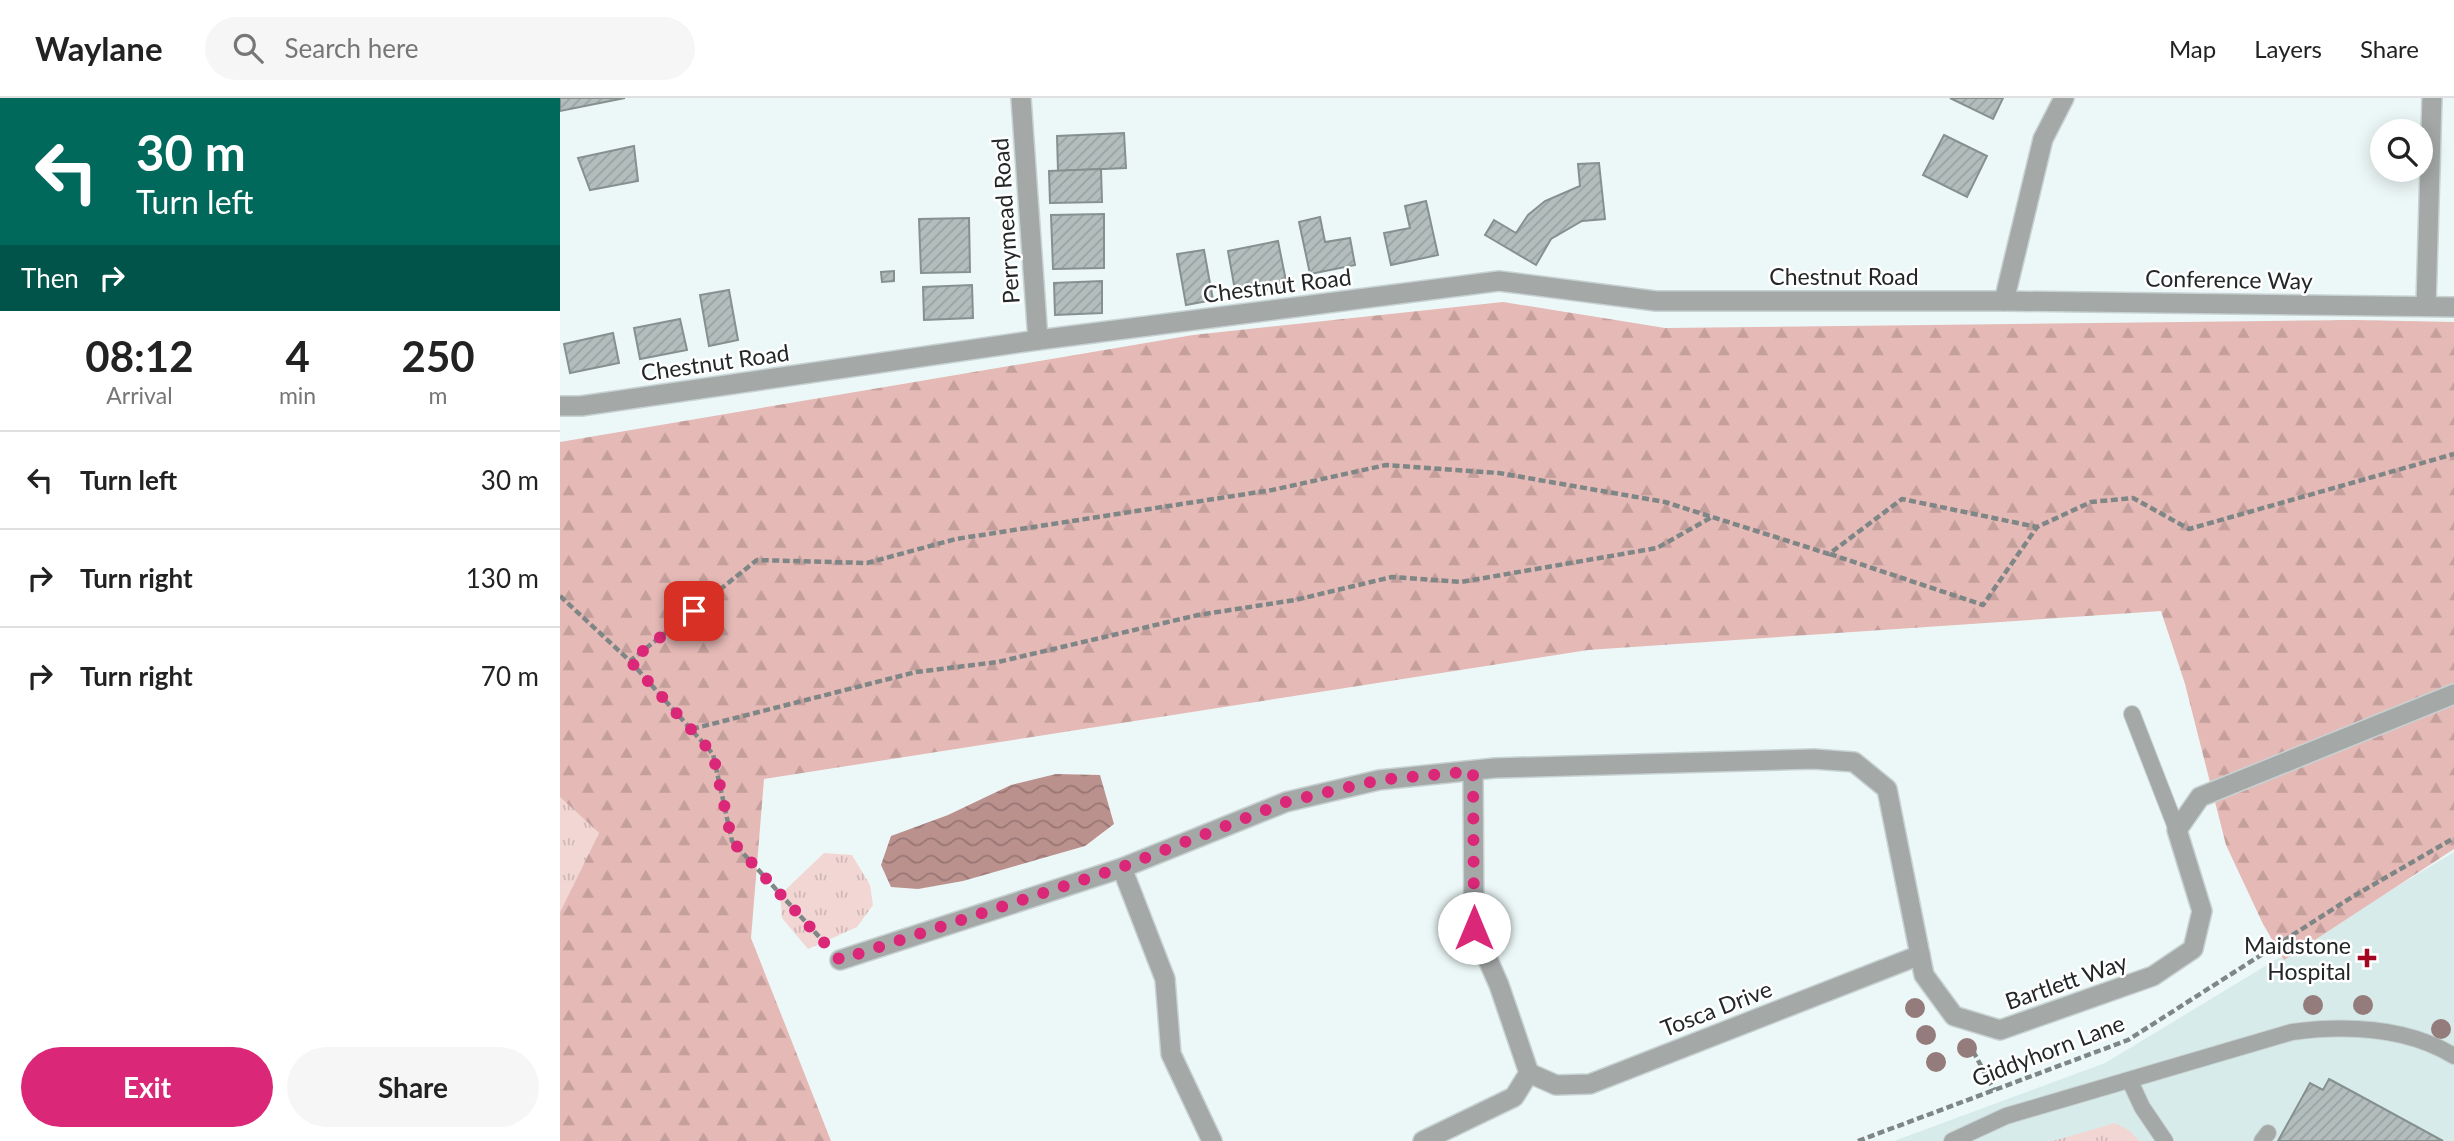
<!DOCTYPE html>
<style>
:root{--surface:#fff;--page:#f6f6f6;--text:#222;--muted:#767676;--line:#e0e0e0;--accent:#db2777}
body{margin:0;font-family:Lato,sans-serif;background:var(--page);color:var(--text);height:100vh;display:flex;flex-direction:column;font-size:26px;white-space:nowrap}
*{box-sizing:border-box;margin:0}
p{font-size:23px;color:var(--muted)}
.icon{flex:none;width:38px;height:38px;fill:none;stroke:currentColor;stroke-width:2;stroke-linecap:round;stroke-linejoin:round}
.map{position:relative;flex:1;overflow:hidden}
.panel{display:flex;flex-direction:column;background:var(--surface);width:560px}
.panel>*{flex:none}
.top-card{background:#00695c;color:#fff;overflow:hidden}
.controls{position:absolute;left:1810px;top:21px;display:grid;gap:14px}
.controls a{display:grid;place-items:center;width:63px;height:63px;border-radius:50%;background:var(--surface);box-shadow:0 4px 18px #0003;font-size:35px}
.pin{position:absolute;display:grid;place-items:center;width:60px;height:60px;color:#fff;margin:-30px;border-radius:14px;box-shadow:0 4px 10px #0006}
.me{position:absolute;width:77px;margin:-38px;rotate:0deg;stroke-linejoin:round;filter:drop-shadow(0 0 5px #0008)}
.turn{display:flex;align-items:center;gap:24px;height:147px;padding:0 21px;font-size:32px}
.turn .icon{width:91px;height:91px;stroke-width:2.5}
.turn b{display:block;font-size:49px;line-height:60px}
.then{display:flex;align-items:center;height:66px;padding:0 21px;background:#0003;gap:14px;font-size:26px}
.eta{display:flex;justify-content:space-evenly;align-items:center;height:119px;text-align:center}
.eta b{font-size:42px;font-weight:700;line-height:49px}
.cta{display:flex;gap:14px;margin-top:auto;padding:14px 21px}
.cta a{flex:1;height:80px;border-radius:42px;background:var(--accent);color:#fff;font-size:28px;font-weight:700;line-height:80px;text-align:center}
.cta a+a{background:var(--page);color:var(--text)}
ul{padding:0;list-style:none}
li{display:flex;align-items:center;gap:21px;height:98px;padding:0 21px;border-top:2px solid var(--line)}
li div{flex:1}
li b{display:block;font-size:26px}
li em{font-style:normal}
header{display:flex;align-items:center;gap:42px;box-sizing:border-box;height:98px;padding:0 35px;background:var(--surface);border-bottom:2px solid var(--line)}
header strong{font-size:33px}
nav{display:flex;gap:38px;margin-inline-start:auto;font-size:24px}
.search{width:490px;height:63px;background:var(--page);display:flex;align-items:center;gap:18px;box-sizing:border-box;padding:0 24px;border-radius:38px;color:var(--muted);font-size:26px}
main{display:flex;flex:1;min-height:0}
.map>svg:first-child{display:block}
</style>
<header>
<strong>Waylane</strong>
<div class="search"><svg class="icon" aria-label="search" viewBox="0 0 24 24"><circle cx="10" cy="10" r="6"/><path d="M15 15l6 6"/></svg>Search here</div>
<nav><a>Map</a><a>Layers</a><a>Share</a></nav>
</header>
<main>
<section class="panel">
<div class="top-card">
<div class="turn"><svg class="icon" aria-label="left" viewBox="0 0 24 24"><path d="M17 20v-9H6M10 6l-5 5 5 5"/></svg><div><b>30 m</b>Turn left</div></div>
<div class="then">Then<svg class="icon" aria-label="right" viewBox="0 0 24 24"><path d="M7 20v-9h11M14 6l5 5-5 5"/></svg></div>
</div>
<div class="eta">
<div><b>08:12</b><p>Arrival</p></div>
<div><b>4</b><p>min</p></div>
<div><b>250</b><p>m</p></div>
</div>
<ul>
<li><svg class="icon" aria-label="left" viewBox="0 0 24 24"><path d="M17 20v-9H6M10 6l-5 5 5 5"/></svg><div><b>Turn left</b></div><em>30 m</em></li>
<li><svg class="icon" aria-label="right" viewBox="0 0 24 24"><path d="M7 20v-9h11M14 6l5 5-5 5"/></svg><div><b>Turn right</b></div><em>130 m</em></li>
<li><svg class="icon" aria-label="right" viewBox="0 0 24 24"><path d="M7 20v-9h11M14 6l5 5-5 5"/></svg><div><b>Turn right</b></div><em>70 m</em></li>
</ul>
<div class="cta"><a>Exit</a><a>Share</a></div>
</section>
<div class="map">
<svg width="1894" height="1043" viewBox="0 0 1894 1043">
<defs>
<pattern id="grass-tufts" width="24" height="20" patternUnits="userSpaceOnUse" patternTransform="scale(1.75)"><rect width="24" height="20" fill="#f2d6d4"/><path d="M3 7l-1-3M5 7V3M7 7l1-3M15 17l-1-3M17 17v-4M19 17l1-3" fill="none" stroke="#cfb8b6"/></pattern>
<pattern id="forest-firs" width="22" height="20" patternUnits="userSpaceOnUse" patternTransform="scale(1.75)"><rect width="22" height="20" fill="#e5b9b6"/><path d="M5 1l3.5 6h-7zM16 11l3.5 6h-7z" fill="#c49f9c"/></pattern>
<pattern id="water-waves" width="16" height="10" patternUnits="userSpaceOnUse" patternTransform="scale(1.75)"><rect width="16" height="10" fill="#bb918e"/><path d="M0 5q4-4 8 0t8 0" fill="none" stroke="#987674"/></pattern>
<pattern id="building-hatch" width="6" height="6" patternUnits="userSpaceOnUse" patternTransform="scale(1.75)"><rect width="6" height="6" fill="#b2bdbc"/><path d="M-1 1l2-2M0 6l6-6M5 7l2-2" fill="none" stroke="#99a2a2"/></pattern>
</defs>
<rect width="100%" height="100%" fill="#ecf8f7"/>
<path fill="#d7ecea" d="M 1894,754 L 1894,1043 L 1334,1043 L 1545,965 Z"/>
<g fill="url(#grass-tufts)">
<path d="M 0,699 L 39,735 L 0,814 Z"/>
<path d="M 264,755 L 292,757 L 310,787 L 313,807 L 297,829 L 248,851 L 222,820 L 220,797 Z"/>
<path d="M 1555,1025 L 1570,1033 L 1579,1043 L 1493,1043 Z"/>
</g>
<path fill="url(#forest-firs)" d="M 943,204 L 1105,230 L 1795,222 L 1894,224 L 1894,751 L 1724,862 L 1703,826 L 1666,747 L 1625,586 L 1601,513 L 1028,552 L 204,681 L 191,840 L 271,1043 L 0,1043 L 0,814 L 39,735 L 0,699 L 0,344 L 633,237 Z"/>
<path fill="url(#water-waves)" d="M 496,676 L 540,677 L 554,726 L 525,748 L 403,783 L 358,791 L 331,789 L 321,767 L 331,738 L 388,717 L 451,687 Z"/>
<g fill="url(#building-hatch)" stroke="#85908f" stroke-width="2">
<path d="M 0,0 L 65,0 L 0,13 Z"/>
<path d="M 1390,0 L 1443,0 L 1433,21 Z"/>
<path d="M 564,35 L 566,70 L 498,73 L 497,38 Z"/>
<path d="M 1384,37 L 1427,58 L 1407,99 L 1363,77 Z"/>
<path d="M 74,48 L 78,83 L 30,92 L 18,60 Z"/>
<path d="M 1039,65 L 1045,121 L 1022,123 L 991,141 L 976,167 L 925,137 L 934,122 L 956,135 L 968,117 L 985,103 L 1020,88 L 1018,66 Z"/>
<path d="M 541,71 L 542,104 L 490,105 L 489,73 Z"/>
<path d="M 866,103 L 878,157 L 831,167 L 824,135 L 850,130 L 845,108 Z"/>
<path d="M 544,116 L 544,170 L 493,171 L 491,117 Z"/>
<path d="M 760,119 L 765,144 L 790,140 L 795,167 L 750,176 L 739,124 Z"/>
<path d="M 409,120 L 410,174 L 361,175 L 359,121 Z"/>
<path d="M 718,143 L 727,188 L 676,198 L 668,153 Z"/>
<path d="M 644,152 L 653,202 L 626,207 L 617,156 Z"/>
<path d="M 334,173 L 334,183 L 322,184 L 321,174 Z"/>
<path d="M 542,183 L 542,215 L 495,217 L 494,185 Z"/>
<path d="M 412,187 L 413,220 L 364,222 L 363,189 Z"/>
<path d="M 169,192 L 178,242 L 149,248 L 140,197 Z"/>
<path d="M 120,221 L 127,252 L 80,261 L 74,230 Z"/>
<path d="M 53,235 L 59,265 L 10,275 L 4,246 Z"/>
<path d="M 1769,981 L 1795,995 L 1883,1043 L 1718,1043 L 1750,985 L 1763,992 Z"/>
</g>
<g fill="none" stroke-linecap="round" stroke-linejoin="round">
<defs>
<g id="service">
<path d="M 1572,616 L 1617,732"/>
<path d="M 1570,983 L 1582,1009 L 1605,1043"/>
<path d="M 1392,1043 L 1446,1018 L 1732,934 C 1786,927 1846,929 1894,958"/>
<path d="M 1702,1043 L 1708,1035"/>
</g>
<g id="minor">
<path d="M 461,0 L 478,242"/>
<path d="M 1444,203 L 1483,41 L 1504,0"/>
<path d="M 1866,208 L 1872,0"/>
<path d="M 0,308 L 21,308 L 478,242 L 939,183 L 1096,203 L 1444,203 L 1894,209"/>
<path d="M 562,770 L 605,881 L 611,956 L 652,1043"/>
<path d="M 280,862 L 562,770 L 726,704 L 819,682 L 935,670 L 1254,661 L 1294,664 L 1327,691 L 1364,877 L 1394,918 L 1440,932 L 1593,878 L 1633,851 L 1642,813 L 1617,732 L 1640,699 L 1894,596"/>
<path d="M 969,975 L 996,987 L 1030,986 L 1360,857"/>
<path d="M 863,1043 L 954,999 L 969,975 L 939,887 L 914,830 L 913,673"/>
</g>
</defs>
<use href="#service" stroke="#c8d2d2" stroke-width="18"/>
<use href="#minor" stroke="#c8d2d2" stroke-width="22"/>
<g stroke="#7e8686" stroke-width="4.5" stroke-dasharray="7 3.5" stroke-linecap="butt">
<path d="M 1270,456 L 1423,507 L 1477,429"/>
<path d="M 0,498 L 70,563 L 197,462 L 307,465 L 396,441 L 712,392 L 826,367 L 939,375 L 1105,404 L 1269,456 L 1342,401 L 1477,429 L 1531,404 L 1573,400 L 1629,431 L 1894,356"/>
<path d="M 70,563 L 153,656 L 172,743 L 263,843"/>
<path d="M 132,631 L 356,574 L 438,564 L 638,517 L 735,502 L 832,479 L 901,484 L 1097,450 L 1152,419"/>
<path d="M 1413,953 L 1434,992"/>
<path d="M 1298,1043 L 1568,942 L 1792,799 L 1894,740"/>
</g>
<use href="#service" stroke="#a4a9a8" stroke-width="16"/>
<use href="#minor" stroke="#a4a9a8" stroke-width="19"/>
</g>
<g fill="#947c7c">
<circle cx="1753" cy="907" r="10"/>
<circle cx="1803" cy="907" r="10"/>
<circle cx="1355" cy="910" r="10"/>
<circle cx="1881" cy="931" r="10"/>
<circle cx="1366" cy="937" r="10"/>
<circle cx="1407" cy="950" r="10"/>
<circle cx="1376" cy="964" r="10"/>
</g>
<g fill="none" stroke-linecap="round" stroke-linejoin="round">
<path stroke="#db2777" stroke-width="12" stroke-dasharray="0 21.6" d="M 134,513 L 70,563 L 153,656 L 172,743 L 280,862 L 562,769 L 726,704 L 819,682 L 913,673 L 914,830"/>
</g>
<path fill="#a30621" stroke="#fff" stroke-width="2.5" d="M1803.5 849.5h7v7h7v7h-7v7h-7v-7h-7v-7h7z"/>
<g text-anchor="middle" dominant-baseline="central" stroke-width="5" stroke-linejoin="round" paint-order="stroke">
<g font-size="23" fill="#232727" stroke="#fff">
<text transform="translate(445 123) rotate(-94)">Perrymead Road</text>
<text x="1284" y="178">Chestnut Road</text>
<text transform="translate(1669 181) rotate(1)">Conference Way</text>
<text transform="translate(717 187) rotate(-7)">Chestnut Road</text>
<text transform="translate(155 264) rotate(-8)">Chestnut Road</text>
<text transform="translate(1506 883) rotate(-19)">Bartlett Way</text>
<text transform="translate(1156 910) rotate(-21)">Tosca Drive</text>
<text transform="translate(1488 952) rotate(-21)">Giddyhorn Lane</text>
</g>
<g font-size="23" fill="#232727" stroke="#fff" text-anchor="end">
<text x="1791" y="847">Maidstone<tspan x="1791" dy="26">Hospital</tspan></text>
</g>
</g>
</svg>
<div class="controls">
<a><svg class="icon" aria-label="search" viewBox="0 0 24 24"><circle cx="10" cy="10" r="6"/><path d="M15 15l6 6"/></svg></a>
</div>
<div class="pin" style="left:134px;top:513px;background:#d93025"><svg class="icon" aria-label="arrive" viewBox="0 0 24 24"><path d="M6 21V4h12l-3 4 3 4H6"/></svg></div>
<svg class="me" style="left:914px;top:830px" viewBox="-20 -20 40 40"><circle r="19" fill="#fff"/><path d="M0-13L10 11 0 6-10 11z" fill="#db2777"/></svg>
</div>
</main>
